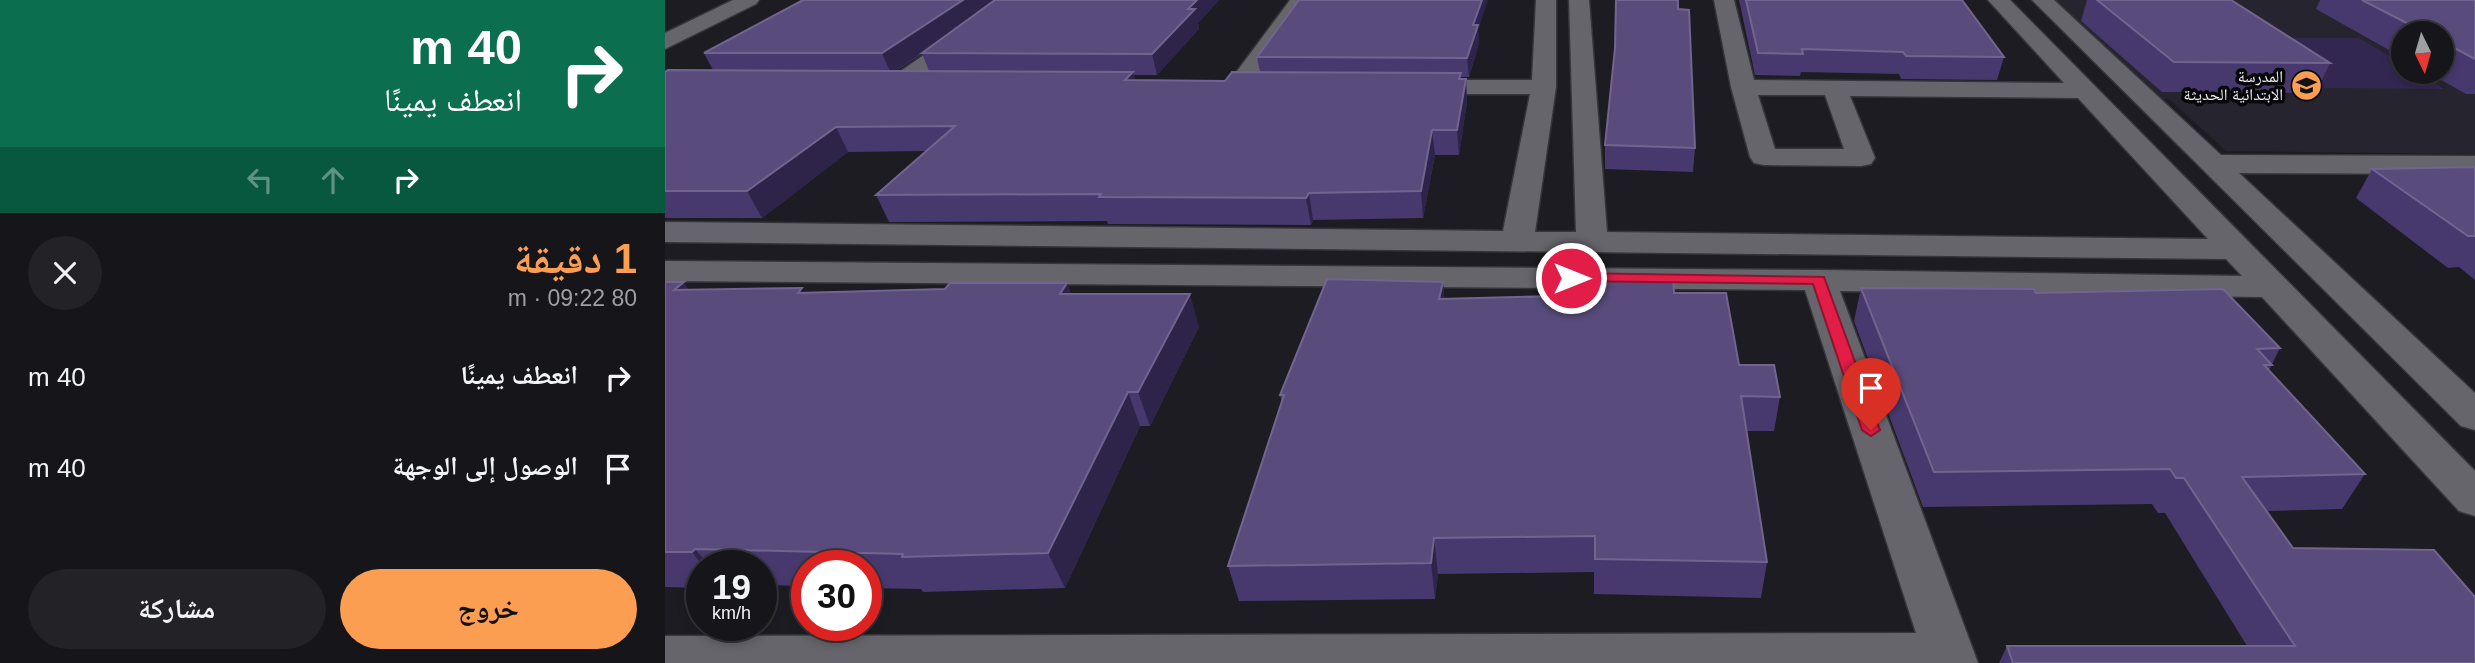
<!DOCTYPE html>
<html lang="ar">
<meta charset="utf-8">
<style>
:root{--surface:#16151a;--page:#232227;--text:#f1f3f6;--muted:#9e9fa2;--line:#353439;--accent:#fb9e52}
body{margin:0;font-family:Arial,"Noto Naskh Arabic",sans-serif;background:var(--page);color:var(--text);direction:rtl;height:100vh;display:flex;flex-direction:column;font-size:26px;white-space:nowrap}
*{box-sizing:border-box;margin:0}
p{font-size:23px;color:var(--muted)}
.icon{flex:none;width:38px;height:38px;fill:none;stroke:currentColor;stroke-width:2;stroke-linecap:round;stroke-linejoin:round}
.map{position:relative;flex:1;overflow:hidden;direction:ltr}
.panel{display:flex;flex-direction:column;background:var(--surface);width:665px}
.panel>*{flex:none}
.top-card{background:#0b6e4f;color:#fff;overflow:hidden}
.needle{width:46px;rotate:175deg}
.controls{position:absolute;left:1726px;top:21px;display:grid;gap:14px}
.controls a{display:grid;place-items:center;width:63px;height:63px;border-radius:50%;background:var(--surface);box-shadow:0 4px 10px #0003,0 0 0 2px var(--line);font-size:35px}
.speed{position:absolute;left:21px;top:550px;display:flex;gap:14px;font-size:35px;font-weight:700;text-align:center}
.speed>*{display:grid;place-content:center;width:91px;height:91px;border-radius:50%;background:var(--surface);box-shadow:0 4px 10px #0003,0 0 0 2px var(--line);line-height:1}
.speed small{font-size:18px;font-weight:400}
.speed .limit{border:10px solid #d22;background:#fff;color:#111}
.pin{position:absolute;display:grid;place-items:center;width:60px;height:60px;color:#fff;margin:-72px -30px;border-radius:50% 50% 50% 0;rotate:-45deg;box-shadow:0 0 7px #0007}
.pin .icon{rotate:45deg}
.me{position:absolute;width:77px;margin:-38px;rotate:90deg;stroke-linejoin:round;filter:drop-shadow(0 0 5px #0008)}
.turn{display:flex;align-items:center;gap:24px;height:147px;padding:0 28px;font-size:32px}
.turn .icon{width:91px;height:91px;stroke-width:2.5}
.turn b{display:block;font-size:49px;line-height:60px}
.lanes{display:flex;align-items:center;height:66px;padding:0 28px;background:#0003;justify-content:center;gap:35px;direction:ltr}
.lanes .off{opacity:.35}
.round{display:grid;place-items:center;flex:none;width:74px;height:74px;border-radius:37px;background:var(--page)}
.summary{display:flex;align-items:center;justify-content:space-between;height:119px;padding:0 28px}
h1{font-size:42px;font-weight:700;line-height:52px;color:var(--accent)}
.cta{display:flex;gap:14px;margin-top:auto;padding:14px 28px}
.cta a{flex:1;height:80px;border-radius:42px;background:var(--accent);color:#111;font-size:28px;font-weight:700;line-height:80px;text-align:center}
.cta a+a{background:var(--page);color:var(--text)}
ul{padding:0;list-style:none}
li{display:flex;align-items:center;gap:21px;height:91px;padding:0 28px}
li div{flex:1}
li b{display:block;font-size:26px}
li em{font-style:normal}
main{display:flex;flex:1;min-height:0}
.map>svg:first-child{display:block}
</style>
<main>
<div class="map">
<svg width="1810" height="663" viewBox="0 0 1810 663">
<rect width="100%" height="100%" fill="#1d1c22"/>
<path fill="#26242f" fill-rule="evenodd" d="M 1389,0 L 1779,0 L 1810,12 L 1810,154 L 1561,151 L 1504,99 L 1486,99 ZM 1738,33 L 1776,33 L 1776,72 L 1738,72 Z"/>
<path fill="#322750" d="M 1583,38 L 1694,38 L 1738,64 L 1738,72 L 1751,72 L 1779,89 L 1657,88 Z"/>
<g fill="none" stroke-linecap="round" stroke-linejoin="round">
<defs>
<g id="street">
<path d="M 68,0 L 94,0 L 91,4 L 0,49 L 0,33 Z"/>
<path d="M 337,0 L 360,0 L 241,90 L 232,92 L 223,90 L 220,85 L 223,80 Z"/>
<path d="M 625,0 L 646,0 L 582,91 L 573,93 L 564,91 L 561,86 Z"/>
<path d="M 871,0 L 891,0 L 891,87 L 870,232 L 911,232 L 904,0 L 924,0 L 942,232 L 1543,239 L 1413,98 L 1185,96 L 1210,158 L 1206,164 L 1196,166 L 1099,165 L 1089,163 L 1085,157 L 1066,87 L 1049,0 L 1069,0 L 1089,80 L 1399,83 L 1323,0 L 1345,0 L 1810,471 L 1810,516 L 1794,511 L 1597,297 L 1175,291 L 1313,663 L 0,663 L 0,636 L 1251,633 L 1140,290 L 0,281 L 0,261 L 1154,270 L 1577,276 L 1561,259 L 0,242 L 0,222 L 838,231 L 865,94 L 750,94 L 741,92 L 738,87 L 741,82 L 750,80 L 867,80 ZM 1093,95 L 1160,95 L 1179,149 L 1110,149 Z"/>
<path d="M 1367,0 L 1389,0 L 1556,155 L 1810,156 L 1810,174 L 1574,173 L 1810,393 L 1810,430 L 1796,426 Z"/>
</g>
</defs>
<use href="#street" stroke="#36363a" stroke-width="3"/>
<use href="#street" fill="#66656c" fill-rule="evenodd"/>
</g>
<g fill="#47386e" fill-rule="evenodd">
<path d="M 138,0 L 554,0 L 533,23 L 534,29 L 492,75 L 469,75 L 470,80 L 560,81 L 595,72 L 592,57 L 813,30 L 814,43 L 804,77 L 796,77 L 797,79 L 801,79 L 802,102 L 794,155 L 770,155 L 758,218 L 648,220 L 646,225 L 443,224 L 442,221 L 224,222 L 211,195 L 261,151 L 183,152 L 97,218 L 0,218 L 0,72 L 48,70 L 39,53 ZM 257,53 L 264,71 L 231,71 L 258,53 Z"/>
<path d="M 1074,0 L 1297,0 L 1339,57 L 1332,80 L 1236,79 L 1234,74 L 1136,72 L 1135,76 L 1090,75 Z"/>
<path d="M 1422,0 L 1566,0 L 1665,63 L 1651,93 L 1497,92 L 1416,21 Z"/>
<path d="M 1655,0 L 1810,0 L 1810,94 L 1801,94 L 1762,72 L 1776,72 L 1776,33 L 1738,33 L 1738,58 L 1651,9 Z"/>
<path d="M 1013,9 L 1030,148 L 1028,172 L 940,169 L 940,145 Z"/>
<path d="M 1810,167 L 1810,280 L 1794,267 L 1783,268 L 1691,198 L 1707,169 Z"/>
<path d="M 0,282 L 24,290 L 140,292 L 280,289 L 402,283 L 406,294 L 534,327 L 485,426 L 475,426 L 400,588 L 258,592 L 256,589 L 201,588 L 201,565 L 142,565 L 142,586 L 96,585 L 96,565 L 37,565 L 37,588 L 0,587 Z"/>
<path d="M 778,282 L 779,299 L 1009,293 L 1074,365 L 1115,397 L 1109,431 L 1081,431 L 1102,562 L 1096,598 L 929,594 L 929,572 L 773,574 L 770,599 L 574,601 L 563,566 L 617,403 L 615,395 Z"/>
<path d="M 1196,288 L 1371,293 L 1615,348 L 1604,370 L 1700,474 L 1677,509 L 1601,511 L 1628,548 L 1810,663 L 1334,663 L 1342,646 L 1582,646 L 1500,513 L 1493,513 L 1487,504 L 1258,507 L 1189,321 Z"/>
</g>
<g fill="#2e244a">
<path d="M 298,0 L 333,0 L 226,74 L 217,53 Z"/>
<path d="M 532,0 L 554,0 L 533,23 L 534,29 L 492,75 L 487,54 L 523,9 Z"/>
<path d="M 817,0 L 823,0 L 813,30 L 814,43 L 804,77 L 802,58 L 808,25 Z"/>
<path d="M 468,72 L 474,95 L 460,80 Z"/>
<path d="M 796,73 L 798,96 L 801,79 L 802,102 L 794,155 L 792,130 L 794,79 Z"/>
<path d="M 171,127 L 183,152 L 97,218 L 82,191 Z"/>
<path d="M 767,130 L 770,155 L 758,218 L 756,191 Z"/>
<path d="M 644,193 L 648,220 L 646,225 L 641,198 Z"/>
<path d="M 19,282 L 40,314 L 9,290 Z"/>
<path d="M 778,282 L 781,314 L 774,299 Z"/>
<path d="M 402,283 L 414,316 L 395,294 Z"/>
<path d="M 525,294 L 534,327 L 485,426 L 473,392 Z"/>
<path d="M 463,392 L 475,426 L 400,588 L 383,553 Z"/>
<path d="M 769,538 L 773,574 L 770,599 L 766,563 Z"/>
<path d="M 30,549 L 44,565 L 37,565 L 27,552 Z"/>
</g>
<g fill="#594c7c" stroke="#71658f" stroke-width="2">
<path d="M 138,0 L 298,0 L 217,53 L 39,53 Z"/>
<path d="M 330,0 L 532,0 L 523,9 L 530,9 L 487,54 L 257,53 Z"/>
<path d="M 634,0 L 817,0 L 808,25 L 813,25 L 802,58 L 592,57 Z"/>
<path d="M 951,0 L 1013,0 L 1013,9 L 1024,10 L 1030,148 L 940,145 L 950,48 Z"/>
<path d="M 1081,0 L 1297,0 L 1339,57 L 1241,56 L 1238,52 L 1137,49 L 1138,54 L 1093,53 Z"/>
<path d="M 1432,0 L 1566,0 L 1665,63 L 1509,62 Z"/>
<path d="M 1697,0 L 1810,0 L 1810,59 L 1776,41 L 1776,33 L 1761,33 Z"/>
<path d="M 3,70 L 468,72 L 460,80 L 560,81 L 567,72 L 796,73 L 794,79 L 801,79 L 792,130 L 767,130 L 756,191 L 644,193 L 641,198 L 434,197 L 436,194 L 211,195 L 290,126 L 171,127 L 82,191 L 0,191 L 0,72 Z"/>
<path d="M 1810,167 L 1810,236 L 1803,236 L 1707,169 Z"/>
<path d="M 934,278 L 1008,279 L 1009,293 L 1061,293 L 1074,365 L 1109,365 L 1115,397 L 1076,396 L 1102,562 L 930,559 L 930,536 L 769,538 L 766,563 L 563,566 L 619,395 L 615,395 L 662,279 L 778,282 L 774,299 L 934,295 Z"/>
<path d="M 0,282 L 19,282 L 9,290 L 137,288 L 133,293 L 280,289 L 285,283 L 402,283 L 395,294 L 525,294 L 473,392 L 463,392 L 383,553 L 237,557 L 238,554 L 30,549 L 27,552 L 0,552 Z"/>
<path d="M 1196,288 L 1369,289 L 1371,293 L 1558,289 L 1615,348 L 1592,349 L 1607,365 L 1599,365 L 1700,474 L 1577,477 L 1628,548 L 1769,550 L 1810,597 L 1810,663 L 1348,663 L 1342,646 L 1630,646 L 1519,478 L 1511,478 L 1505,469 L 1269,472 Z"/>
</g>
<path fill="#e11d48" stroke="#92132f" stroke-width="2" d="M 906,273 L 1159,277 L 1215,430 L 1206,436 L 1197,430 L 1148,284 L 901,281 L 899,278 Z"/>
<defs>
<symbol id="school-disc" viewBox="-11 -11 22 22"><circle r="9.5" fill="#fb9e52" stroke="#070709"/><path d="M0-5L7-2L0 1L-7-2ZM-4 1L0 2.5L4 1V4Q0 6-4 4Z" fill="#111"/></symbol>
</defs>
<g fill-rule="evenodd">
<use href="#school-disc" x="1624" y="68" width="35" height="35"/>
</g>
<g text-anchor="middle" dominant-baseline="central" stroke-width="7" stroke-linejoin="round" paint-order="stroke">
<g font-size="16" fill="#f1f0f4" stroke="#070709" text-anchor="end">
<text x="1618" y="76">المدرسة<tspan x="1618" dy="18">الابتدائية الحديثة</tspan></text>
</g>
</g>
</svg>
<div class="controls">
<a><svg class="needle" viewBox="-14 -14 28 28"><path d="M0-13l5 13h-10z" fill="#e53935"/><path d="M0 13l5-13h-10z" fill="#9e9fa2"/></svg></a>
</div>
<div class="speed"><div>19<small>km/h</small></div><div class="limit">30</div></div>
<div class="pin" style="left:1206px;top:430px;background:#d93025"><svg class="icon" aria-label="arrive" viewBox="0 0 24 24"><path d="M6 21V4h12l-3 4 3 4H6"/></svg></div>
<svg class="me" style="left:906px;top:278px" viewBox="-20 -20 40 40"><circle r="17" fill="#e11d48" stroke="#fff" stroke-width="3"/><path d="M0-11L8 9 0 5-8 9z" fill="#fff"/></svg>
</div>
<section class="panel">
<div class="top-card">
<div class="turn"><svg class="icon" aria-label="right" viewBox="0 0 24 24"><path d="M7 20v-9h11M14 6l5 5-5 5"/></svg><div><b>40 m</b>انعطف يمينًا</div></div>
<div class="lanes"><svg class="icon off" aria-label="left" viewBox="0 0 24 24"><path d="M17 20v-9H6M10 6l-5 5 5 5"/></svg><svg class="icon off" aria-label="ahead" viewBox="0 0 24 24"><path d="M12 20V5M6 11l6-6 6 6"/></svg><svg class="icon" aria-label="right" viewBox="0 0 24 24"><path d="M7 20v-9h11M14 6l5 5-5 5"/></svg></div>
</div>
<div class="summary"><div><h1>1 دقيقة</h1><p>80 m · 09:22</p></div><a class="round"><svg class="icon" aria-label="close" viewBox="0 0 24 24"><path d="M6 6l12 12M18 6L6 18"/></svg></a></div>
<ul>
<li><svg class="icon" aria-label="right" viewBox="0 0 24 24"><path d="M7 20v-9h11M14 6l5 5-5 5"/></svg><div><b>انعطف يمينًا</b></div><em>40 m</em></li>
<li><svg class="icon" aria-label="arrive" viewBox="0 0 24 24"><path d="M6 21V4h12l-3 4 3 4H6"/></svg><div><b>الوصول إلى الوجهة</b></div><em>40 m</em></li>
</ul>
<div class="cta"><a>خروج</a><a>مشاركة</a></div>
</section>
</main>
